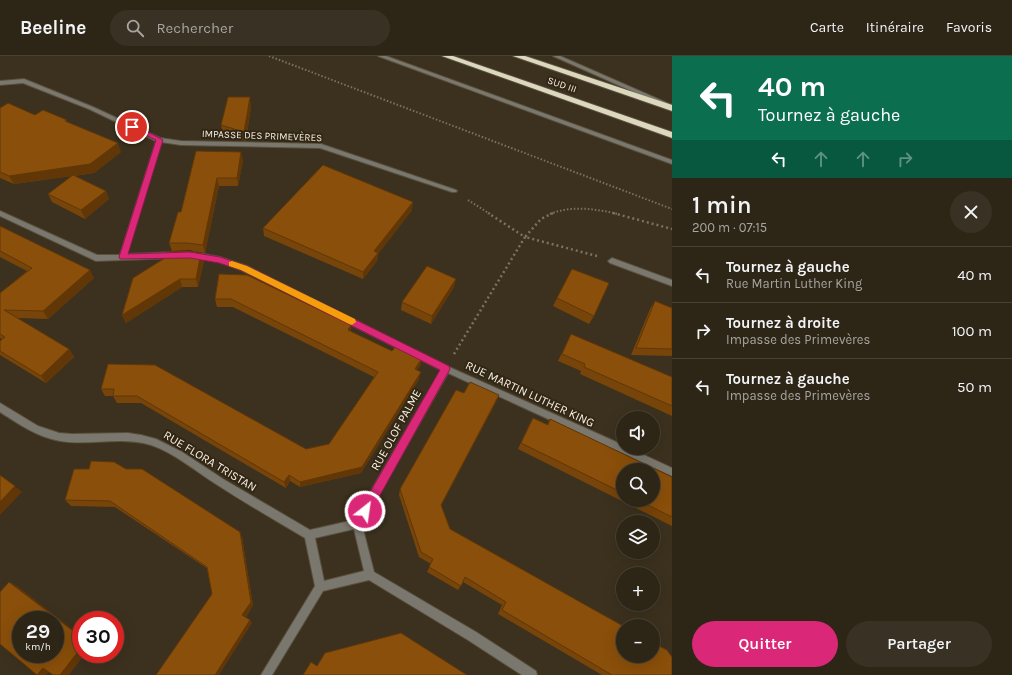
<!DOCTYPE html>
<html lang="fr">
<meta charset="utf-8">
<style>
:root{--surface:#2d2516;--page:#393123;--text:#f1f3f6;--muted:#a7a5a1;--line:#484235;--accent:#db2777}
body{margin:0;font-family:Karla,sans-serif;background:var(--page);color:var(--text);height:100vh;display:flex;flex-direction:column;font-size:15px;white-space:nowrap}
*{box-sizing:border-box;margin:0}
p{font-size:13px;color:var(--muted)}
.icon{flex:none;width:22px;height:22px;fill:none;stroke:currentColor;stroke-width:2;stroke-linecap:round;stroke-linejoin:round}
.map{position:relative;flex:1;overflow:hidden}
.sheet{display:flex;flex-direction:column;background:var(--surface);width:340px}
.sheet>*{flex:none}
.guide{background:#0b6e4f;color:#fff;overflow:hidden}
.controls{position:absolute;left:616px;top:355px;display:grid;gap:8px}
.controls a{display:grid;place-items:center;width:44px;height:44px;border-radius:50%;background:var(--surface);box-shadow:0 4px 16px #0002,0 0 0 1px var(--line);font-size:20px}
.speed{position:absolute;left:12px;top:555px;display:flex;gap:8px;font-size:20px;font-weight:700;text-align:center}
.speed>*{display:grid;place-content:center;width:52px;height:52px;border-radius:50%;background:var(--surface);box-shadow:0 4px 16px #0002,0 0 0 1px var(--line);line-height:1}
.speed small{font-size:10px;font-weight:400}
.speed .limit{border:6px solid #d22;background:#fff;color:#111}
.pin{position:absolute;display:grid;place-items:center;width:34px;height:34px;color:#fff;margin:-17px;border:2px solid #fff;border-radius:50%;box-shadow:0 1px 4px #0007}
.me{position:absolute;width:44px;margin:-22px;rotate:30deg;stroke-linejoin:round;filter:drop-shadow(0 0 3px #0008)}
.turn{display:flex;align-items:center;gap:14px;height:84px;padding:0 20px;font-size:18px}
.turn .icon{width:52px;height:52px;stroke-width:2.5}
.turn b{display:block;font-size:28px;line-height:34px}
.lanes{display:flex;align-items:center;height:38px;padding:0 20px;background:#0003;justify-content:center;gap:20px;direction:ltr}
.lanes .off{opacity:.35}
.round{display:grid;place-items:center;flex:none;width:42px;height:42px;border-radius:21px;background:var(--page)}
.overview{display:flex;align-items:center;justify-content:space-between;height:68px;padding:0 20px}
h1{font-size:24px;font-weight:600;line-height:30px}
.cta{display:flex;gap:8px;margin-top:auto;padding:8px 20px}
.cta a{flex:1;height:46px;border-radius:24px;background:var(--accent);color:#fff;font-size:16px;font-weight:600;line-height:46px;text-align:center}
.cta a+a{background:var(--page);color:var(--text)}
ul{padding:0;list-style:none}
li{display:flex;align-items:center;gap:12px;height:56px;padding:0 20px;border-top:1px solid var(--line)}
li div{flex:1}
li b{display:block;font-size:15px}
li em{font-style:normal}
header{display:flex;align-items:center;gap:24px;box-sizing:border-box;height:56px;padding:0 20px;background:var(--surface);border-bottom:1px solid var(--line)}
header strong{font-size:19px}
nav{display:flex;gap:22px;margin-inline-start:auto;font-size:14px}
.search{width:280px;height:36px;background:var(--page);display:flex;align-items:center;gap:10px;box-sizing:border-box;padding:0 14px;border-radius:22px;color:var(--muted);font-size:15px}
main{display:flex;flex:1;min-height:0}
.map>svg:first-child{display:block}
</style>
<header>
<strong>Beeline</strong>
<div class="search"><svg class="icon" aria-label="search" viewBox="0 0 24 24"><circle cx="10" cy="10" r="6"/><path d="M15 15l6 6"/></svg>Rechercher</div>
<nav><a>Carte</a><a>Itinéraire</a><a>Favoris</a></nav>
</header>
<main>
<div class="map">
<svg width="672" height="619" viewBox="0 0 672 619">
<rect width="100%" height="100%" fill="#3c311e"/>
<g fill="none" stroke-linecap="round" stroke-linejoin="round">
<defs>
<g id="lane">
<path d="M 378,0 L 386,0 L 672,104 L 672,108 Z"/>
<path d="M 553,0 L 560,0 L 672,49 L 672,53 Z"/>
</g>
<g id="street">
<path d="M 24,23 L 93,51 L 160,82 L 181,85 L 321,88 L 456,134 L 457,135 L 456,136 L 452,136 L 320,92 L 181,89 L 161,86 L 127,198 L 177,196 L 180,199 L 177,202 L 96,205 L 0,160 L 0,155 L 97,199 L 120,199 L 156,85 L 89,53 L 23,27 L 0,29 L 0,25 Z"/>
<path d="M 193,196 L 220,201 L 247,210 L 449,311 L 623,389 L 623,392 L 629,392 L 672,412 L 672,420 L 448,317 L 362,469 L 374,516 L 476,576 L 536,615 L 537,619 L 522,619 L 468,584 L 369,524 L 323,535 L 272,619 L 261,619 L 315,530 L 305,482 C 275,464 245,447 216,428 C 195,415 175,397 151,389 C 121,380 90,390 60,385 C 37,381 19,368 0,356 L 0,347 L 38,370 L 59,377 L 72,378 L 128,377 L 141,379 L 156,383 L 182,396 L 223,423 L 310,474 L 354,464 L 441,314 L 241,214 L 219,206 L 191,201 L 190,199 ZM 354,473 L 364,515 L 324,525 L 315,482 Z"/>
<path d="M 612,202 L 672,224 L 672,230 L 610,207 L 608,205 Z"/>
</g>
<g id="highway">
<path d="M 442,0 L 453,0 L 672,76 L 672,82 Z"/>
<path d="M 513,0 L 525,0 L 672,49 L 672,55 Z"/>
</g>
</defs>
<use href="#lane" stroke="#5a503e" stroke-width="2"/>
<use href="#street" stroke="#5a503e" stroke-width="2"/>
<use href="#highway" stroke="#5a503e" stroke-width="2"/>
<g stroke="#7c7261" stroke-width="2" stroke-dasharray="1.5 2" stroke-linecap="butt">
<path d="M 269,0 L 672,153"/>
<path d="M 468,144 L 490,158"/>
<path d="M 550,158 C 572,149 596,153 618,158"/>
</g>
<g stroke="#7c7261" stroke-width="2.5" stroke-dasharray="2 3" stroke-linecap="butt">
<path d="M 553,157 L 541,163 L 525,181 L 597,200"/>
<path d="M 613,157 L 672,173"/>
<path d="M 454,298 L 525,181 L 488,157"/>
</g>
<use href="#lane" fill="#7a786e" fill-rule="evenodd"/>
<use href="#street" fill="#7a786e" fill-rule="evenodd"/>
<use href="#highway" fill="#dcd8be" fill-rule="evenodd"/>
</g>
<g fill="#774409" fill-rule="evenodd">
<path d="M 251,50 L 246,85 L 223,78 L 221,69 Z"/>
<path d="M 0,52 L 35,59 L 67,64 L 67,66 L 121,96 L 94,117 L 74,120 L 106,135 L 109,143 L 85,163 L 52,146 L 48,138 L 72,120 L 14,128 L 0,122 Z"/>
<path d="M 196,95 L 243,104 L 238,130 L 219,130 L 205,197 L 189,194 L 172,195 L 169,187 L 181,156 Z"/>
<path d="M 412,154 L 378,198 L 377,205 L 363,223 L 264,180 L 263,172 Z"/>
<path d="M 0,170 L 94,222 L 48,263 L 17,262 L 69,293 L 74,301 L 46,327 L 0,299 L 0,285 L 2,283 L 0,282 L 0,237 L 27,215 L 0,201 Z"/>
<path d="M 204,205 L 198,231 L 182,231 L 126,267 L 122,259 Z"/>
<path d="M 572,213 L 594,260 L 589,268 L 553,250 Z"/>
<path d="M 219,218 L 351,276 L 392,295 L 422,302 L 420,310 L 417,314 L 419,323 L 361,417 L 300,431 L 290,425 L 286,432 L 141,347 L 117,347 L 113,340 L 105,340 L 101,333 L 108,308 L 306,393 L 329,388 L 374,321 L 233,251 L 217,251 L 215,243 Z"/>
<path d="M 454,231 L 431,268 L 401,254 L 402,246 Z"/>
<path d="M 655,245 L 672,252 L 672,300 L 631,299 L 650,253 Z"/>
<path d="M 571,278 L 672,321 L 672,360 L 580,318 L 581,315 L 558,305 Z"/>
<path d="M 496,346 L 441,449 L 450,473 L 672,619 L 602,619 L 498,558 L 502,549 L 463,526 L 458,534 L 427,516 L 431,508 L 419,501 L 399,439 L 400,433 Z"/>
<path d="M 533,362 L 547,369 L 550,363 L 672,421 L 672,470 L 518,393 L 529,369 ZM 623,414 L 653,444 L 623,444 Z"/>
<path d="M 126,413 L 242,481 L 253,549 L 246,561 L 250,564 L 252,567 L 212,538 L 208,513 L 115,451 L 71,450 L 65,444 Z"/>
</g>
<g fill="#613707">
<path d="M 250,41 L 251,50 L 246,85 L 244,76 Z"/>
<path d="M 118,87 L 121,96 L 94,117 L 14,128 L 9,120 Z"/>
<path d="M 241,96 L 243,104 L 238,130 L 237,122 Z"/>
<path d="M 217,122 L 219,130 L 205,197 L 203,189 Z"/>
<path d="M 106,135 L 109,143 L 85,163 L 81,154 Z"/>
<path d="M 413,146 L 412,154 L 378,198 L 377,205 L 363,223 L 363,216 L 374,195 Z"/>
<path d="M 201,197 L 204,205 L 198,231 L 196,223 Z"/>
<path d="M 90,214 L 94,222 L 48,263 L 43,255 Z"/>
<path d="M 180,223 L 182,231 L 126,267 L 122,259 Z"/>
<path d="M 456,223 L 454,231 L 431,268 L 432,260 Z"/>
<path d="M 351,269 L 351,277 L 348,274 Z"/>
<path d="M 69,293 L 74,301 L 46,327 L 41,320 Z"/>
<path d="M 422,302 L 420,310 L 413,320 L 415,313 Z"/>
<path d="M 421,316 L 419,323 L 361,417 L 300,431 L 300,426 Z"/>
<path d="M 499,339 L 496,346 L 439,454 L 441,449 Z"/>
<path d="M 289,419 L 290,425 L 286,432 L 284,426 Z"/>
<path d="M 15,430 L 22,436 L 0,459 L 0,446 Z"/>
<path d="M 240,476 L 242,481 L 253,549 L 245,562 L 242,559 Z"/>
<path d="M 9,526 L 17,530 L 81,580 L 81,581 Z"/>
<path d="M 250,564 L 252,567 L 219,619 L 215,619 Z"/>
<path d="M 81,592 L 81,598 L 85,598 L 69,619 L 60,619 Z"/>
<path d="M 43,612 L 51,614 L 46,619 L 37,619 Z"/>
</g>
<g fill="#8a4f0a" stroke="#613707" fill-rule="evenodd">
<path d="M 228,41 L 250,41 L 244,76 L 221,69 Z"/>
<path d="M 8,47 L 35,59 L 43,54 L 67,64 L 65,65 L 118,87 L 90,108 L 9,120 L 0,116 L 0,52 Z"/>
<path d="M 196,95 L 241,96 L 237,122 L 217,122 L 203,189 L 187,187 L 169,187 L 178,156 L 181,156 Z"/>
<path d="M 323,109 L 413,146 L 374,195 L 378,197 L 363,216 L 263,172 Z"/>
<path d="M 73,119 L 106,135 L 81,154 L 48,138 Z"/>
<path d="M 0,170 L 90,214 L 43,255 L 4,254 L 69,293 L 41,320 L 0,295 L 0,285 L 5,281 L 0,278 L 0,237 L 32,212 L 0,195 Z"/>
<path d="M 187,195 L 201,197 L 196,223 L 180,223 L 122,259 L 133,222 L 165,202 L 167,196 Z"/>
<path d="M 427,210 L 456,223 L 432,260 L 402,246 Z"/>
<path d="M 572,213 L 609,227 L 594,260 L 557,242 Z"/>
<path d="M 219,218 L 247,219 L 351,269 L 348,274 L 392,295 L 396,290 L 422,302 L 415,313 L 421,316 L 362,411 L 300,426 L 289,419 L 284,426 L 137,340 L 113,340 L 114,333 L 101,333 L 108,308 L 155,309 L 306,393 L 329,388 L 378,316 L 231,243 L 215,243 Z"/>
<path d="M 655,245 L 672,252 L 672,293 L 636,292 Z"/>
<path d="M 571,278 L 672,321 L 672,350 L 584,311 L 585,308 L 562,298 Z"/>
<path d="M 470,326 L 499,339 L 441,449 L 450,473 L 623,570 L 623,600 L 653,600 L 653,587 L 667,594 L 672,601 L 672,619 L 612,619 L 502,554 L 506,546 L 465,521 L 461,530 L 429,511 L 433,503 L 421,496 L 400,433 L 456,334 L 464,337 Z"/>
<path d="M 533,362 L 548,369 L 550,363 L 672,421 L 672,461 L 638,444 L 653,444 L 653,414 L 623,414 L 623,437 L 521,387 Z"/>
<path d="M 91,405 L 114,406 L 126,413 L 142,413 L 240,476 L 251,546 L 242,559 L 250,564 L 215,619 L 156,619 L 212,538 L 207,511 L 110,445 L 65,444 L 74,413 L 89,413 Z"/>
<path d="M 0,419 L 15,430 L 0,446 Z"/>
<path d="M 9,526 L 81,581 L 81,592 L 60,619 L 53,619 L 43,612 L 37,619 L 0,588 L 0,536 ZM 21,564 L 55,564 L 55,598 L 21,598 Z"/>
<path d="M 401,577 L 467,619 L 303,619 L 311,606 L 317,610 L 325,597 Z"/>
</g>
<path fill="#db2777" stroke="#8e194d" d="M 130,69 L 135,69 L 163,84 L 128,198 L 190,196 L 220,201 L 247,210 L 449,310 L 450,313 L 449,315 L 369,459 L 365,460 L 361,459 L 360,455 L 361,452 L 440,314 L 241,214 L 219,207 L 190,202 L 120,203 L 119,201 L 156,84 L 130,72 Z"/>
<path fill="#f59e0b" d="M 232,205 L 247,210 L 355,263 L 356,266 L 352,269 L 349,268 L 241,214 L 229,210 L 229,206 Z"/>
<g text-anchor="middle" dominant-baseline="central" stroke-width="4" stroke-linejoin="round" paint-order="stroke">
<g font-size="10" fill="#f7f0e4" stroke="#322714">
<text transform="translate(562 29) rotate(19)">SUD III</text>
<text transform="translate(262 80) rotate(2)">IMPASSE DES PRIMEVÈRES</text>
</g>
<g font-size="12" fill="#f7f0e4" stroke="#322714">
<text transform="translate(530 338) rotate(25)">RUE MARTIN LUTHER KING</text>
<text transform="translate(396 374) rotate(-61)">RUE OLOF PALME</text>
<text transform="translate(210 405) rotate(31)">RUE FLORA TRISTAN</text>
</g>
</g>
</svg>
<div class="controls">
<a><svg class="icon" aria-label="sound" viewBox="0 0 24 24"><path d="M4 9h4l5-4v14l-5-4H4zM17 9q2 3 0 6"/></svg></a>
<a><svg class="icon" aria-label="search" viewBox="0 0 24 24"><circle cx="10" cy="10" r="6"/><path d="M15 15l6 6"/></svg></a>
<a><svg class="icon" aria-label="layers" viewBox="0 0 24 24"><path d="M12 4l9 5-9 5-9-5zM3 14l9 5 9-5"/></svg></a>
<a>+</a>
<a>−</a>
</div>
<div class="speed"><div>29<small>km/h</small></div><div class="limit">30</div></div>
<div class="pin" style="left:132px;top:71px;background:#d93025"><svg class="icon" aria-label="arrive" viewBox="0 0 24 24"><path d="M6 21V4h12l-3 4 3 4H6"/></svg></div>
<svg class="me" style="left:365px;top:455px" viewBox="-20 -20 40 40"><circle r="17" fill="#db2777" stroke="#fff" stroke-width="3"/><path d="M0-11L8 9 0 5-8 9z" fill="#fff"/></svg>
</div>
<section class="sheet">
<div class="guide">
<div class="turn"><svg class="icon" aria-label="left" viewBox="0 0 24 24"><path d="M17 20v-9H6M10 6l-5 5 5 5"/></svg><div><b>40 m</b>Tournez à gauche</div></div>
<div class="lanes"><svg class="icon" aria-label="left" viewBox="0 0 24 24"><path d="M17 20v-9H6M10 6l-5 5 5 5"/></svg><svg class="icon off" aria-label="ahead" viewBox="0 0 24 24"><path d="M12 20V5M6 11l6-6 6 6"/></svg><svg class="icon off" aria-label="ahead" viewBox="0 0 24 24"><path d="M12 20V5M6 11l6-6 6 6"/></svg><svg class="icon off" aria-label="right" viewBox="0 0 24 24"><path d="M7 20v-9h11M14 6l5 5-5 5"/></svg></div>
</div>
<div class="overview"><div><h1>1 min</h1><p>200 m · 07:15</p></div><a class="round"><svg class="icon" aria-label="close" viewBox="0 0 24 24"><path d="M6 6l12 12M18 6L6 18"/></svg></a></div>
<ul>
<li><svg class="icon" aria-label="left" viewBox="0 0 24 24"><path d="M17 20v-9H6M10 6l-5 5 5 5"/></svg><div><b>Tournez à gauche</b><p>Rue Martin Luther King</p></div><em>40 m</em></li>
<li><svg class="icon" aria-label="right" viewBox="0 0 24 24"><path d="M7 20v-9h11M14 6l5 5-5 5"/></svg><div><b>Tournez à droite</b><p>Impasse des Primevères</p></div><em>100 m</em></li>
<li><svg class="icon" aria-label="left" viewBox="0 0 24 24"><path d="M17 20v-9H6M10 6l-5 5 5 5"/></svg><div><b>Tournez à gauche</b><p>Impasse des Primevères</p></div><em>50 m</em></li>
</ul>
<div class="cta"><a>Quitter</a><a>Partager</a></div>
</section>
</main>
